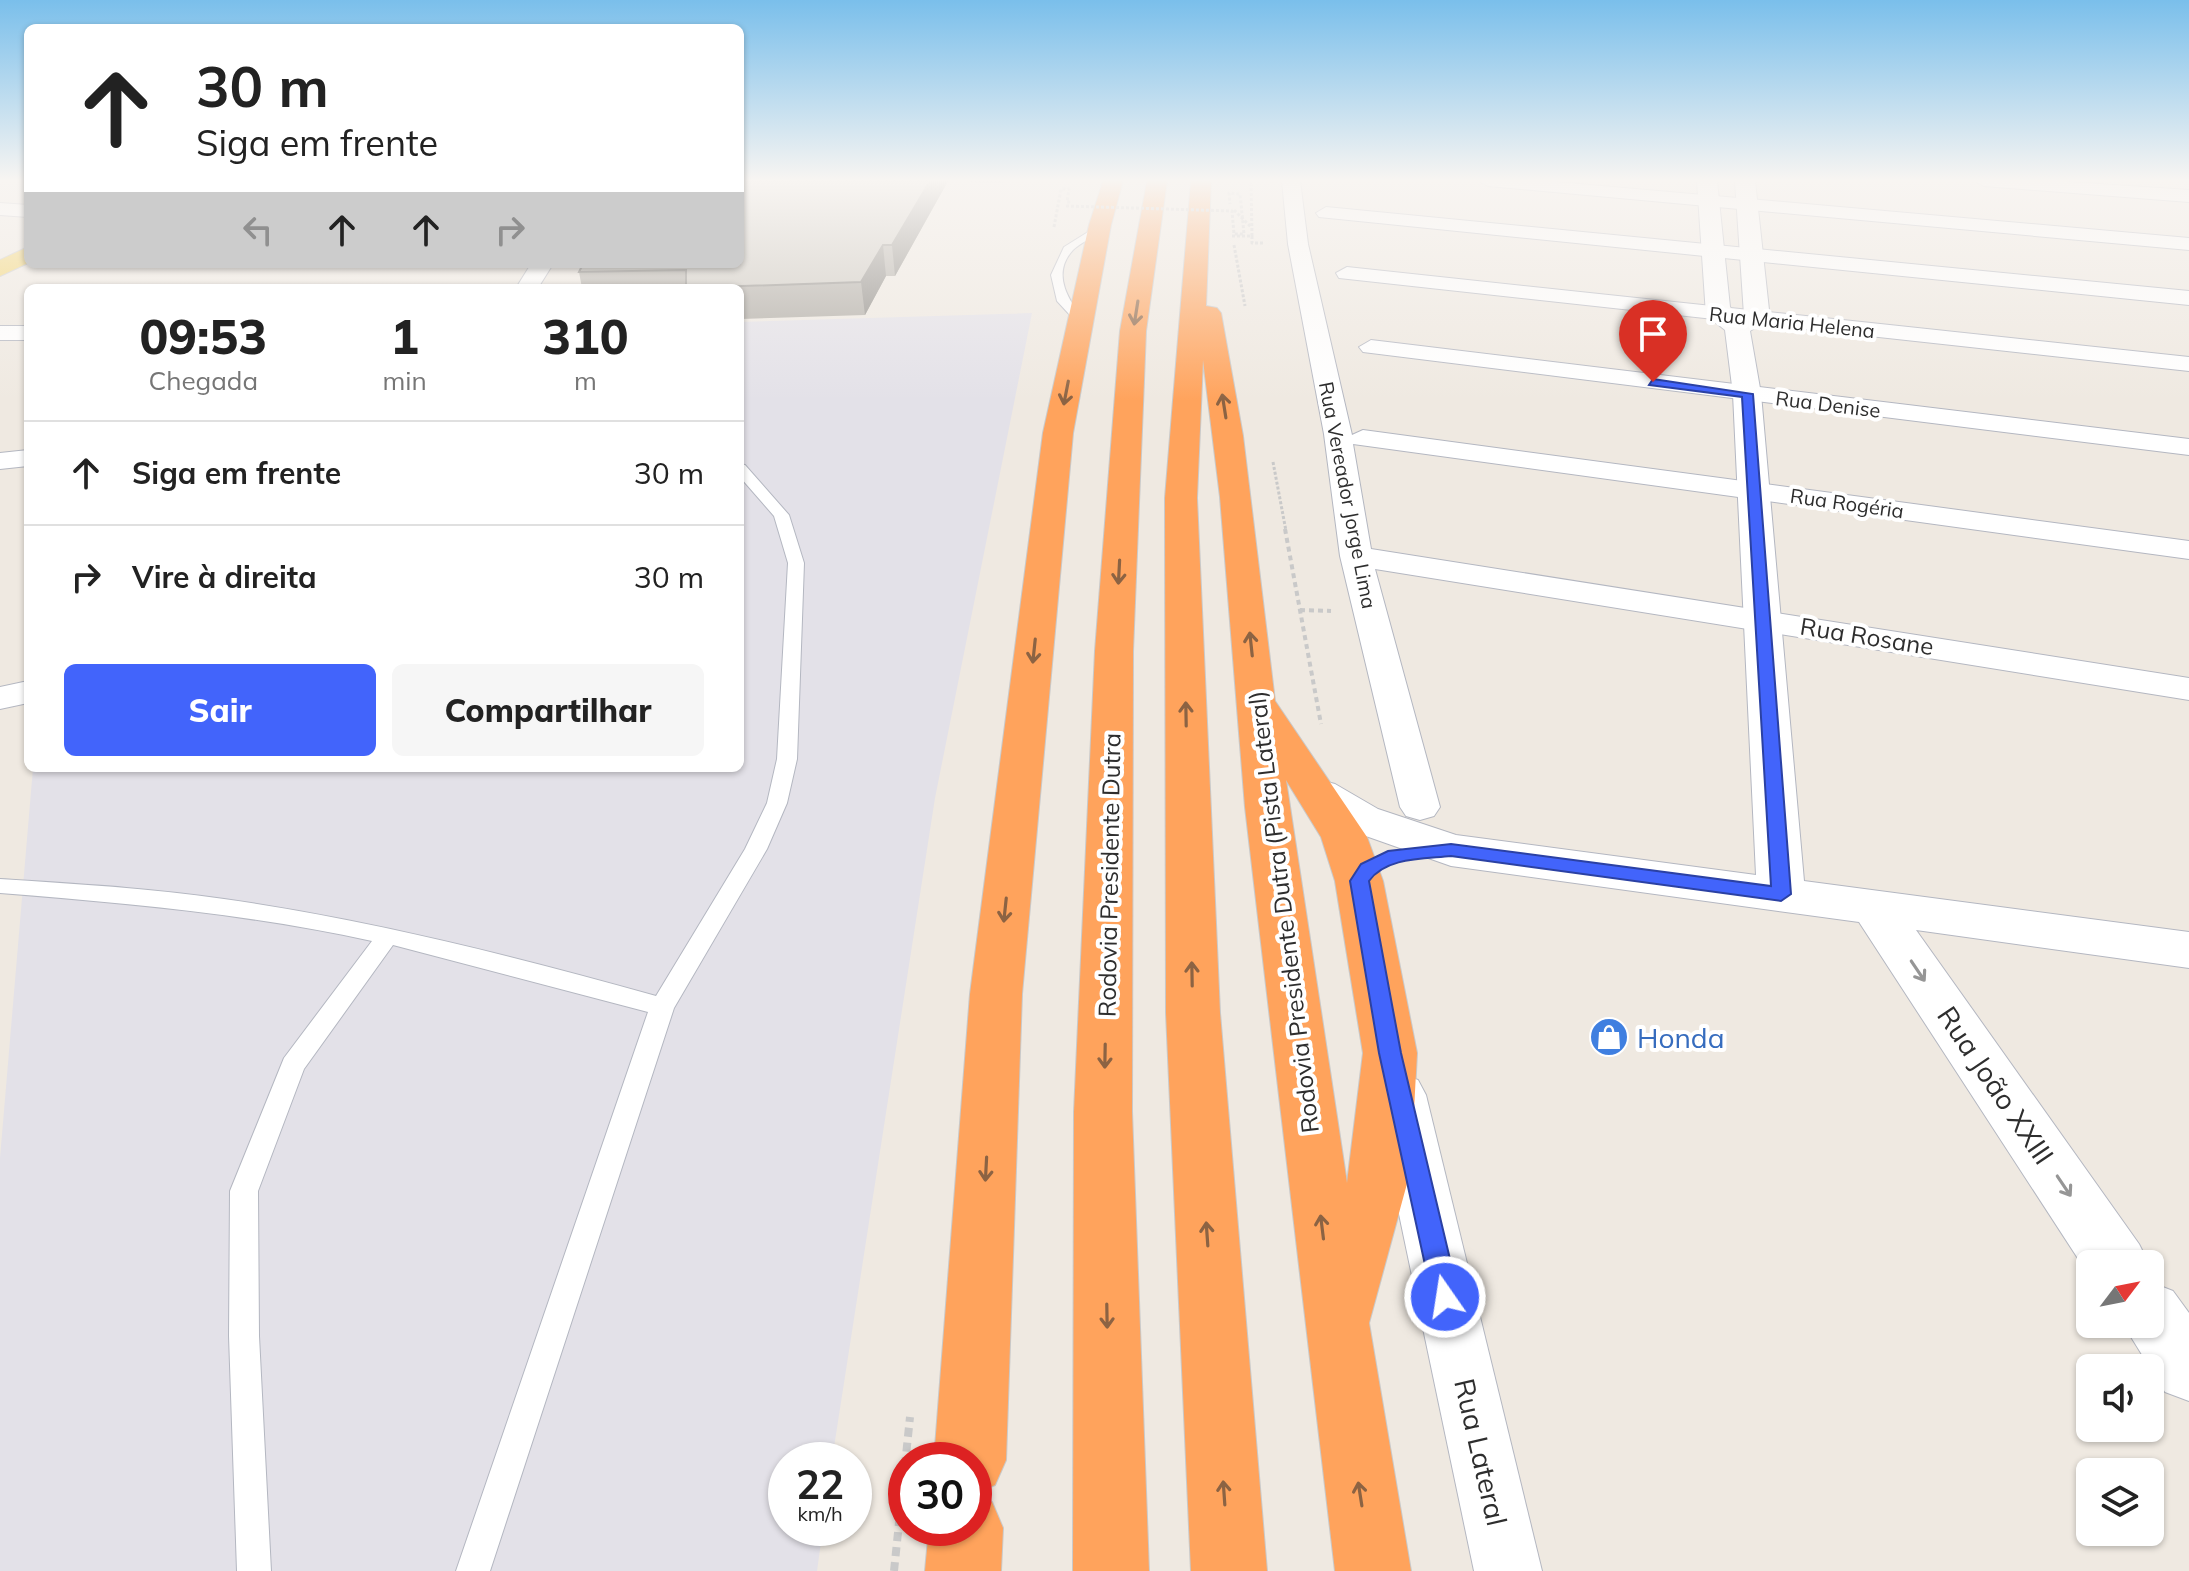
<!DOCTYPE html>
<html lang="pt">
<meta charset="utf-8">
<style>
:root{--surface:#fff;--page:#f6f6f6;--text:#222;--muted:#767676;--line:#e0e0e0;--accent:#4264fb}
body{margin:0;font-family:Mulish,sans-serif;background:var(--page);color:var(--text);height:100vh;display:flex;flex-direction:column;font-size:30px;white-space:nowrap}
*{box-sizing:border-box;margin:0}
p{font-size:26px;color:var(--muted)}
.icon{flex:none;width:44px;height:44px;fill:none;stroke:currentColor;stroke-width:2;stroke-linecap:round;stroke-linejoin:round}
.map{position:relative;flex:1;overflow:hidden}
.details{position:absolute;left:24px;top:284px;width:720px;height:488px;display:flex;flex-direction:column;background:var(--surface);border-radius:12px;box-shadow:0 2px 6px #0004}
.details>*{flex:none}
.hud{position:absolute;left:24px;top:24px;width:720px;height:244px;border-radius:12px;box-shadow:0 2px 6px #0004;background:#fff;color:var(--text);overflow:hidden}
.needle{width:52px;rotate:58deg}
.controls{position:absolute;left:2076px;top:1250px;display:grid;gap:16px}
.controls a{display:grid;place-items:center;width:88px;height:88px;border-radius:12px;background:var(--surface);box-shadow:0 2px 6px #0004;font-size:40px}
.speed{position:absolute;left:768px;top:1442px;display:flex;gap:16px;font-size:40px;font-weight:700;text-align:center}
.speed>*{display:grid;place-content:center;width:104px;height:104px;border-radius:50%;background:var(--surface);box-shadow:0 2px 6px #0004;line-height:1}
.speed small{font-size:20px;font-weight:400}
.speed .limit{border:12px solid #d22;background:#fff;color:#111}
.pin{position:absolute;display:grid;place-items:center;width:68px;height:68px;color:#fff;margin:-82px -34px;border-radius:50% 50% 50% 0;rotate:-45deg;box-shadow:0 0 8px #0007}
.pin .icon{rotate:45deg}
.me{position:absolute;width:88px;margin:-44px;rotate:347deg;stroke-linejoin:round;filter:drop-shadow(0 0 6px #0008)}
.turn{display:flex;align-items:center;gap:28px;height:168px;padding:0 40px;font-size:36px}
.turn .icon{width:104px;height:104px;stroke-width:2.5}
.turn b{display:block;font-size:56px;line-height:68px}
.lanes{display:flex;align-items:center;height:76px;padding:0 40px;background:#0003;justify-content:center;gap:40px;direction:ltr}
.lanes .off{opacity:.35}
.eta{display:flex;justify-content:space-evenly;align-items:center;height:136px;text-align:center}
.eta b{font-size:48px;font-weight:800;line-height:56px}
.cta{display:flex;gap:16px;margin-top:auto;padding:16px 40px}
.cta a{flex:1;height:92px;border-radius:12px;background:var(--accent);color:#fff;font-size:32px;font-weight:800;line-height:92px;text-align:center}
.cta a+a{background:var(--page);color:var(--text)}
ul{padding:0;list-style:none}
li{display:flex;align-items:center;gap:24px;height:104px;padding:0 40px;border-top:2px solid var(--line)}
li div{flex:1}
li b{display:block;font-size:30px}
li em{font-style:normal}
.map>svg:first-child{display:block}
</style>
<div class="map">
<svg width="2189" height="1571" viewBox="0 0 2189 1571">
<rect width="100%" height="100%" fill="#efe9e1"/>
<path fill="#e3e1e8" d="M 1032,313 L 935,798 L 832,1460 L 786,1460 L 786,1528 L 823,1528 L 817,1571 L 0,1571 L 0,1158 L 33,768 L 740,768 L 740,322 Z"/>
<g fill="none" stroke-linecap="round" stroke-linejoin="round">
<defs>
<g id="lane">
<path d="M 1096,227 L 1104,229 C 1095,237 1081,242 1073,250 C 1050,275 1070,302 1086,323 L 1080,326 L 1057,301 L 1051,275 L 1064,247 Z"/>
<path d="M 740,464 L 745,465 L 789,515 L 804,563 L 797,759 L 787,803 L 767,849 L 674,1008 L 490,1571 L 456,1571 L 648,1012 L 393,945 L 304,1069 L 258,1191 L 259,1336 L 271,1571 L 237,1571 L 229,1336 L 230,1191 L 284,1058 L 372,941 C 249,914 125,903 0,893 L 0,879 C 75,884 150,888 224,899 C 370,920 514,956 656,996 L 745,849 L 767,803 L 777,759 L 788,563 L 774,516 L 740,477 Z"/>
</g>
<g id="street">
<path d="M 1282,181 L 1300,181 L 1308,244 L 1352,435 L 1363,430 L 2189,541 L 2189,559 L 1353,444 L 1371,549 L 2189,678 L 2189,700 L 1375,569 L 1440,807 L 1434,816 L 1420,820 L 1406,816 L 1400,807 L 1340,556 L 1324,434 L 1288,244 Z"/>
<path d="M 1479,181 L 1545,181 L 2189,238 L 2189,250 L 1488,186 Z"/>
<path d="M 1975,181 L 2054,181 L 2189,190 L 2189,202 L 1984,186 Z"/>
<path d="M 1326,207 L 2189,291 L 2189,305 L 1319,217 L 1316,213 Z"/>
<path d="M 531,264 L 553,264 L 538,288 L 516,288 Z"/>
<path d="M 1347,267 L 2189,357 L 2189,371 L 1339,278 L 1336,273 Z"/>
<rect x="0" y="326" width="28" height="14"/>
<path d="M 1371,340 L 2189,439 L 2189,455 L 1363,352 L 1359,347 Z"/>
<path d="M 28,450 L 28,466 L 0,469 L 0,453 Z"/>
<path d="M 28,681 L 28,703 L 0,709 L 0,687 Z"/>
<path d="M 1400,1074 L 1418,1080 L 1426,1095 L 1542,1571 L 1474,1571 L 1374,1095 L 1382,1080 Z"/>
</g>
<g id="secondary">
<path d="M 1697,181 L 1717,181 L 1730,307 L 1739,317 L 1744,315 L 1735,181 L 1755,181 L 1770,319 L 1750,331 L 1761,394 L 1804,881 L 2189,932 L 2189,968 L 1916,930 L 2139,1244 L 2149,1264 L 2090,1264 L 2090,1277 L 1859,922 L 1451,866 L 1346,829 L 1303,804 L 1297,794 L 1303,784 L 1319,780 L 1335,784 L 1378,809 L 1456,835 L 1756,875 L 1733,394 L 1725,330 L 1706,315 Z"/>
<path d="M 0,203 L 28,205 L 28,217 L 0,215 Z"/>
<path d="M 2150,1282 L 2173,1291 L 2189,1313 L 2189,1401 L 2165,1392 L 2123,1324 L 2150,1324 Z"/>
</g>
<path id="primary" d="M 28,247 L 28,263 L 0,276 L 0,260 Z"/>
<g id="highway">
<path d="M 1103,181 L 1123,181 L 1111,225 L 1073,433 L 1022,994 L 1006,1460 L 995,1485 L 974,1494 L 974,1460 L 934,1460 L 970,994 L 1043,433 L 1089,225 Z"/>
<path d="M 1147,181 L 1167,181 L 1146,331 L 1133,651 L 1132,1112 L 1149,1571 L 1073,1571 L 1074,1112 L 1095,651 L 1120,331 Z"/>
<path d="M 1191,181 L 1211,181 L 1206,306 L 1217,308 L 1221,313 L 1243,436 L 1275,701 L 1367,837 L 1383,881 L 1417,1053 L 1411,1169 L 1369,1323 L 1411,1571 L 1335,1571 L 1245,807 L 1220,497 L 1203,360 L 1197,498 L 1220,1013 L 1267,1571 L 1191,1571 L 1166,1013 L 1165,498 ZM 1286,780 L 1321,837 L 1335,881 L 1363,1053 L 1347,1183 Z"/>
<path d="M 974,1494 L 992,1502 L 1003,1528 L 1001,1571 L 925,1571 L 929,1528 L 974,1528 Z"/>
</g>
</defs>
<use href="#lane" stroke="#b4b7c1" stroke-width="2"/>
<use href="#street" stroke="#b4b7c1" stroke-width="2"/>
<use href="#secondary" stroke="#b4b7c1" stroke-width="2"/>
<use href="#primary" stroke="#c9c9c9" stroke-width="2"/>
<use href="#highway" stroke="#c9c9c9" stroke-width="2"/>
<g stroke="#c9c9c9" stroke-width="3" stroke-dasharray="3 2" stroke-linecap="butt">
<path d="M 1234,210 L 1251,227"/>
<path d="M 1054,227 L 1061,189 L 1069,189 L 1067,202 L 1071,202"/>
<path d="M 1232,236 L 1252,236 L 1251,181"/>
<path d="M 1252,236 L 1252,243 L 1264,243"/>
<path d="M 1234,245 L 1245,306"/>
<path d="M 1273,462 L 1286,531"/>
</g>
<g stroke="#c9c9c9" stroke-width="4" stroke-dasharray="5 4" stroke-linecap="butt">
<path d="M 1285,529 L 1321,724"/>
<path d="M 1300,610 L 1331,611"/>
</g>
<path stroke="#c9c9c9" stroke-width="8" stroke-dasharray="9 6" stroke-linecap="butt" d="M 894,1571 L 910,1417"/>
<use href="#lane" fill="#fff" fill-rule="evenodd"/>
<use href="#street" fill="#fff" fill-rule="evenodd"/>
<use href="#secondary" fill="#fff" fill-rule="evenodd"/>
<use href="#primary" fill="#f2d163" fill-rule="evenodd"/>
<use href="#highway" fill="#ffa35c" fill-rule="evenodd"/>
<path stroke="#c9c9c9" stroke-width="3" stroke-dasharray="3 2" stroke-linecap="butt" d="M 1066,206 L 1232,211 L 1234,234 L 1244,234 L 1240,194 L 1229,193 L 1230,204"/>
</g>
<path fill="#afaba4" d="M 740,181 L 1004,181 L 1003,183 L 948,181 L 895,276 L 886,276 L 865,315 L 740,319 L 740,288 L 582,288 L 579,272 Z"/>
<g fill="#8e8b86">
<path d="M 930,181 L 948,181 L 895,276 L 892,245 Z"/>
<path d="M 883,245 L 886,276 L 865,315 L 861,282 Z"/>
</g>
<path fill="#cbc7bf" stroke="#8e8b86" stroke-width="2" d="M 740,181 L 930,181 L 892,245 L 883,245 L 861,282 L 686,288 L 686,270 L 579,272 L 583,264 L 740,264 Z"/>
<defs><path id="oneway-shaft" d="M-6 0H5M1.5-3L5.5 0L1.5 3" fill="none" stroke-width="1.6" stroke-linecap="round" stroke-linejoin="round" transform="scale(2)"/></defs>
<g stroke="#8c6343">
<use href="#oneway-shaft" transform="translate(1136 313) rotate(99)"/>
<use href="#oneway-shaft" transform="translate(1066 393) rotate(101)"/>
<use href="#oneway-shaft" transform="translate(1224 406) rotate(-99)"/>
<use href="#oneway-shaft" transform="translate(1119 572) rotate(93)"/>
<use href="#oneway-shaft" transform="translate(1251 644) rotate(-96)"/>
<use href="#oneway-shaft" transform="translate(1034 651) rotate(96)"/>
<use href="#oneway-shaft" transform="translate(1186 714) rotate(-91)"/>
<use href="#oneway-shaft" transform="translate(1005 910) rotate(96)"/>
<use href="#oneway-shaft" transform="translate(1192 974) rotate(-91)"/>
<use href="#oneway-shaft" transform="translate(1105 1056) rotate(91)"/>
<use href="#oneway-shaft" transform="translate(986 1169) rotate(93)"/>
<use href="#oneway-shaft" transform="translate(1322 1227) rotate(-97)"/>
<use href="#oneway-shaft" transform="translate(1207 1234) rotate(-94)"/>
<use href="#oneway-shaft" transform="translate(1107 1316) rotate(89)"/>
<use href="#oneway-shaft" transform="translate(1224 1493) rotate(-94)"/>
<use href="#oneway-shaft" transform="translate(1360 1494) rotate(-99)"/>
</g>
<g stroke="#969696">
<use href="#oneway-shaft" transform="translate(1918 971) rotate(56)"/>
<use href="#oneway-shaft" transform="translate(2064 1186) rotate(56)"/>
</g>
<linearGradient id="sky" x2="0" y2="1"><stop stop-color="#7abfeb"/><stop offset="0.45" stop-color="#f8f5f2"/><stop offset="1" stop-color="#f8f5f2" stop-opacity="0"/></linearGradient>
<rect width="2189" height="401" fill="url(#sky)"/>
<path fill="#4264fb" stroke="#2b41a3" stroke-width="2" d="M 1653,379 L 1753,394 L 1791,894 L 1781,901 L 1451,856 C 1424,859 1386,857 1369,881 L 1401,1053 L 1459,1297 L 1455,1305 L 1445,1309 L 1436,1305 L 1432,1297 L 1379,1053 L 1350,881 L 1361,864 L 1388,851 L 1451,844 L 1771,886 L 1742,397 L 1649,385 Z"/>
<defs>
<symbol id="shop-disc" viewBox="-11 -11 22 22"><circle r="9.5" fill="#3f7fe0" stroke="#fff"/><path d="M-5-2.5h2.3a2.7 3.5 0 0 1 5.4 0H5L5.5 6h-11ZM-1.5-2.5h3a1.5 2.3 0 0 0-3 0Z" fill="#fff"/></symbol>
</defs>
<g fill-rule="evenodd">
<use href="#shop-disc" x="1587" y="1015" width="44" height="44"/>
</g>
<g text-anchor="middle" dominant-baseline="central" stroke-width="8" stroke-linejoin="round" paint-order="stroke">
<g font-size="20" fill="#2e2e2e" stroke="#fff">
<text transform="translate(1792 322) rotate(6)">Rua Maria Helena</text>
<text transform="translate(1828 404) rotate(7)">Rua Denise</text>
<text transform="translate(1348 495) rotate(79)">Rua Vereador Jorge Lima</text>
<text transform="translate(1847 503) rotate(8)">Rua Rogéria</text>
</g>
<g font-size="24" fill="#2e2e2e" stroke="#fff">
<text transform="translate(1867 636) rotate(9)">Rua Rosane</text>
<text transform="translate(1109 875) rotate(-89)">Rodovia Presidente Dutra</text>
<text transform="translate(1283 912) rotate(-97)">Rodovia Presidente Dutra (Pista Lateral)</text>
</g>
<g font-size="28" fill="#366cbe" stroke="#fff" text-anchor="start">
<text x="1637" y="1037">Honda</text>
</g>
<g font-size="28" fill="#2e2e2e" stroke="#fff">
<text transform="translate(1996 1085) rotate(56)">Rua João XXIII</text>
<text transform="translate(1481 1452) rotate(77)">Rua Lateral</text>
</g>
</g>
</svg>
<div class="controls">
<a><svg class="needle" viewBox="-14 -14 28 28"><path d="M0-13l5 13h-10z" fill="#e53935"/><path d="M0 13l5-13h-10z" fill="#767676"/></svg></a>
<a><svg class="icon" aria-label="sound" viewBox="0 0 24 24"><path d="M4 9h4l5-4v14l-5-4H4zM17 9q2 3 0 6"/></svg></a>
<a><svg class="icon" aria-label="layers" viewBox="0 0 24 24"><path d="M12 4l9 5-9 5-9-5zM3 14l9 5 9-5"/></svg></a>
</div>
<div class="speed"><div>22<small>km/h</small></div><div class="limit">30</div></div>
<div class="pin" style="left:1653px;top:382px;background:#d93025"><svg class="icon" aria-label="arrive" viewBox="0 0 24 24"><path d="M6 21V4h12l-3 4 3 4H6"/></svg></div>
<svg class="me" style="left:1445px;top:1297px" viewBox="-20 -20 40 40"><circle r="17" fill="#4264fb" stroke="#fff" stroke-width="3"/><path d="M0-11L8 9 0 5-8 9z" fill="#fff"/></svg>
<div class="hud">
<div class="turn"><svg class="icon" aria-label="ahead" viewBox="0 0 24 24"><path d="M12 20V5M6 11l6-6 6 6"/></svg><div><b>30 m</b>Siga em frente</div></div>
<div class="lanes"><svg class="icon off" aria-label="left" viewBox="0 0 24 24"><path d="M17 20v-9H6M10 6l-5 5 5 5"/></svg><svg class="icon" aria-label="ahead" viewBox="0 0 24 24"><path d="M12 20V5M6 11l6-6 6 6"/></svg><svg class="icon" aria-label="ahead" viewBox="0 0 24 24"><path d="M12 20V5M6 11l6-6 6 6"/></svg><svg class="icon off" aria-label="right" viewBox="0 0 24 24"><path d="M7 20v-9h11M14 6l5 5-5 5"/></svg></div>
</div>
<section class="details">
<div class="eta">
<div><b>09:53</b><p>Chegada</p></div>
<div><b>1</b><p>min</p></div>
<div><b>310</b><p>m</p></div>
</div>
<ul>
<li><svg class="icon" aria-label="ahead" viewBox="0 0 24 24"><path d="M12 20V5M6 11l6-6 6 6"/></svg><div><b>Siga em frente</b></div><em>30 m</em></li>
<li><svg class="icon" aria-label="right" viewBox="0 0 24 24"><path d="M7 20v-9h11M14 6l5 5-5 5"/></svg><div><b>Vire à direita</b></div><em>30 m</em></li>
</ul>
<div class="cta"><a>Sair</a><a>Compartilhar</a></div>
</section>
</div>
